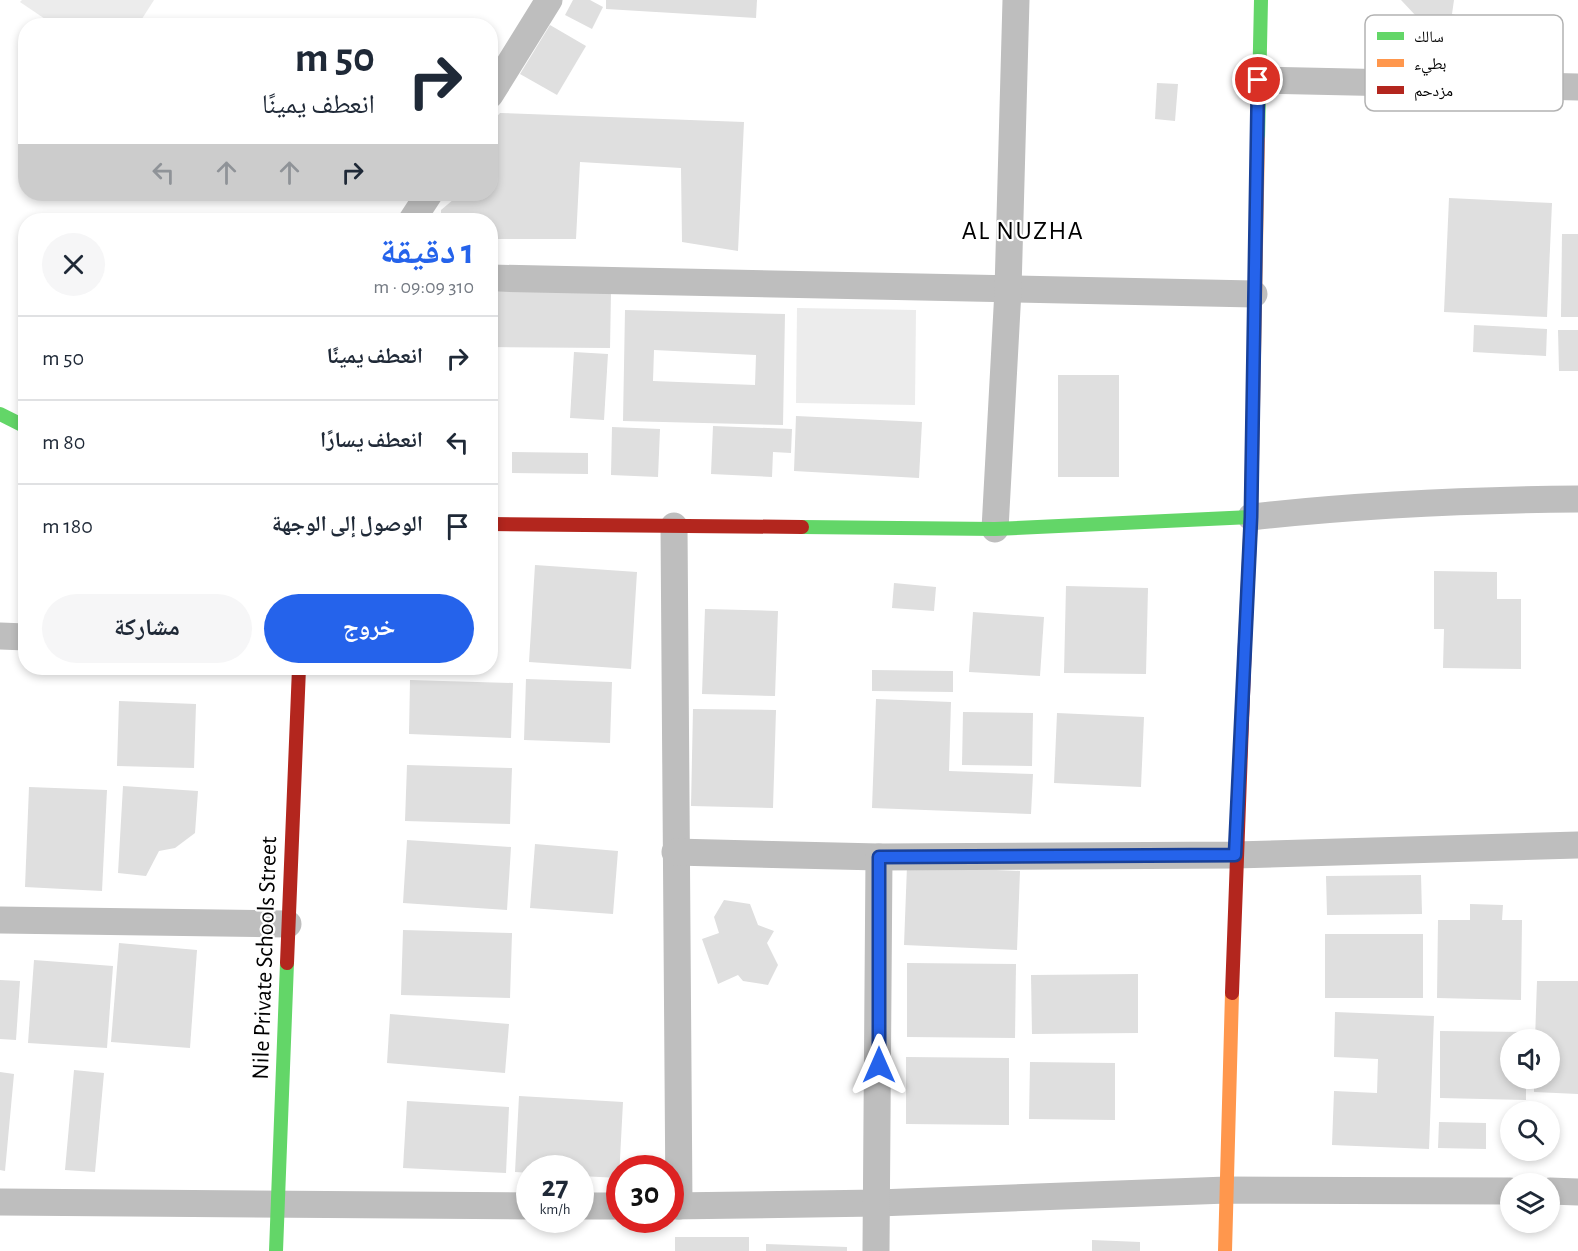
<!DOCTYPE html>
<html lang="ar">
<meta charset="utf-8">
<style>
:root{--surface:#fff;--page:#f6f6f7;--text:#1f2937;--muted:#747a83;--line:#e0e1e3;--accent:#2563eb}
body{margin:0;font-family:"Alegreya Sans","Noto Naskh Arabic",sans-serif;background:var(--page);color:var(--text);direction:rtl;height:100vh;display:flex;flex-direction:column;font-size:22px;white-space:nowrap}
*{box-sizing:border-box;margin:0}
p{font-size:20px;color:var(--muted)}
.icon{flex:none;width:33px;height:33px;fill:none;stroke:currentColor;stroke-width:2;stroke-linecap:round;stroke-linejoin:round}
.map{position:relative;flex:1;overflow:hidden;direction:ltr}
.sheet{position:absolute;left:18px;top:213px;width:480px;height:462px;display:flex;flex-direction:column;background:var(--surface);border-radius:24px;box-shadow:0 3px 9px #0003;direction:rtl}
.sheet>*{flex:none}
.banner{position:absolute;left:18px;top:18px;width:480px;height:183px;border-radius:24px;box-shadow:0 3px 9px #0003;direction:rtl;background:#fff;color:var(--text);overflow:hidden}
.controls{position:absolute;left:1500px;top:1029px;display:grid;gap:12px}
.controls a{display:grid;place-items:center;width:60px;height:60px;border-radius:50%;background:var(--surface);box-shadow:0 3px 9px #0003;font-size:30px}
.speed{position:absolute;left:516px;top:1155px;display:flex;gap:12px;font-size:30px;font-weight:700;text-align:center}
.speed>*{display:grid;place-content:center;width:78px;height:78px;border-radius:50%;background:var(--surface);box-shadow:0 3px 9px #0003;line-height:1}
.speed small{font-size:15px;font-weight:400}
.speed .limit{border:9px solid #d22;background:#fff;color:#111}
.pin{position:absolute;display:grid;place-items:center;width:51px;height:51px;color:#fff;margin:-26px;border:3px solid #fff;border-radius:50%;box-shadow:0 2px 6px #0007}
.me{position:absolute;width:66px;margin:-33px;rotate:0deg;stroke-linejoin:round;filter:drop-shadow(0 0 4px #0008)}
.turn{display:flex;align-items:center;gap:21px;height:126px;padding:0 24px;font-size:27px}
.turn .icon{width:78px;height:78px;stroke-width:2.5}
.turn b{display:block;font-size:42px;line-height:51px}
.lanes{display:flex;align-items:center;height:57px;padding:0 24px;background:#0003;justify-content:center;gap:30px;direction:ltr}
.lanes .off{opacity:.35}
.round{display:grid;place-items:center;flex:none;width:63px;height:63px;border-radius:32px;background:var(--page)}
.headline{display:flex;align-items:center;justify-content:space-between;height:102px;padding:0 24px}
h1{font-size:36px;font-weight:700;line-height:45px;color:var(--accent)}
.cta{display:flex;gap:12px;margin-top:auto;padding:12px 24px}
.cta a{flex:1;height:69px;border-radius:36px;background:var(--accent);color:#fff;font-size:24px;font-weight:700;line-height:69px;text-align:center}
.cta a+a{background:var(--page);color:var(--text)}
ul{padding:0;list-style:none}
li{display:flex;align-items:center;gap:18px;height:84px;padding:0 24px;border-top:2px solid var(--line)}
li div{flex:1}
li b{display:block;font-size:22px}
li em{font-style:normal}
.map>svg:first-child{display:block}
</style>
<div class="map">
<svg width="1578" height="1251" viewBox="0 0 1578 1251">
<rect width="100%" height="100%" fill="#fff"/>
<g fill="#ececec">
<path d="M 22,0 L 154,0 L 138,25 L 54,25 L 20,2 Z"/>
<path d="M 797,308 L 916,310 L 915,405 L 796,403 Z"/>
</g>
<g fill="#dfdfdf" fill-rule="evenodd">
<path d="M 573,0 L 590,0 L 603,7 L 592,29 L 565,15 Z"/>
<path d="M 606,0 L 757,0 L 756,18 L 606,9 Z"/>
<path d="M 1401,0 L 1454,0 L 1452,14 L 1459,16 L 1453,31 L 1432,33 Z"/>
<path d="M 550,25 L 586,46 L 557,95 L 520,74 Z"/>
<path d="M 1157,83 L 1178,84 L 1175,121 L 1155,119 Z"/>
<path d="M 500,113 L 744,122 L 738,251 L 682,242 L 681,168 L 580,162 L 576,239 L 490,239 L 490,220 L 441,220 L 441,210 L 460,194 L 490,194 L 490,124 Z"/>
<path d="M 1449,198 L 1552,203 L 1547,317 L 1444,312 Z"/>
<path d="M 1562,234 L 1578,234 L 1578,317 L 1561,317 Z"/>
<path d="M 490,292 L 611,292 L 610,348 L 490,347 Z"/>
<path d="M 625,310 L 785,314 L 783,425 L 623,421 ZM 654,350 L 756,355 L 755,385 L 653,381 Z"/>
<path d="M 1474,325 L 1547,329 L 1546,356 L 1473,352 Z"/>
<path d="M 1558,330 L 1578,330 L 1578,371 L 1559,371 Z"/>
<path d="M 574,352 L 608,354 L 604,420 L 570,418 Z"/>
<rect x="1058" y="375" width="61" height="102"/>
<path d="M 796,416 L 922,422 L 919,478 L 794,471 Z"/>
<path d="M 713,426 L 792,429 L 791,453 L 773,452 L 772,477 L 711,474 Z"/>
<path d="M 612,427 L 660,429 L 658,477 L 611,475 Z"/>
<path d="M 512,452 L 588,453 L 588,474 L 512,473 Z"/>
<path d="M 535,565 L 637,572 L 631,669 L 529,662 Z"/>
<path d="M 1434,571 L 1497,572 L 1497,599 L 1521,599 L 1521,669 L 1443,668 L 1444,629 L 1434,629 Z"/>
<path d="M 894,583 L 936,587 L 934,611 L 892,608 Z"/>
<path d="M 1066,586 L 1148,588 L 1146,674 L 1064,673 Z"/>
<path d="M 705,609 L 778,611 L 775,696 L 702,694 Z"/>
<path d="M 973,612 L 1044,617 L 1040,676 L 969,672 Z"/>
<path d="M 872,670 L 953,671 L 953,692 L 872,691 Z"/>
<path d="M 526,679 L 612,682 L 610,743 L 524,740 Z"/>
<path d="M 410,680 L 513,683 L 511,738 L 409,734 Z"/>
<path d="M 876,699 L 951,702 L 949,771 L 1033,774 L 1031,814 L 872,808 Z"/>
<path d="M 119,701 L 196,704 L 194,768 L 117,766 Z"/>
<path d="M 693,709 L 776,710 L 773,808 L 691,806 Z"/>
<path d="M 963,712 L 1033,713 L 1032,766 L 962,765 Z"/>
<path d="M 1057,713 L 1144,717 L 1141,787 L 1054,783 Z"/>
<path d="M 407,765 L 512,768 L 510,824 L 405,821 Z"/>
<path d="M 123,786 L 198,791 L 195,833 L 175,848 L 159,851 L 146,876 L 118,873 Z"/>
<path d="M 29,787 L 107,790 L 102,891 L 25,887 Z"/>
<path d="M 407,840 L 511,847 L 507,910 L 403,903 Z"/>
<path d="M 535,844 L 618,851 L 613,914 L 530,908 Z"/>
<path d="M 907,866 L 1020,871 L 1017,950 L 904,945 Z"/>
<path d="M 1421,875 L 1422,914 L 1327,915 L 1326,876 Z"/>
<path d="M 724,900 L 750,904 L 758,925 L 774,931 L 767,943 L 778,965 L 768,985 L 743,981 L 738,975 L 718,984 L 702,939 L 719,933 L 714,917 Z"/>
<path d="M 1470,904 L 1503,905 L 1502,920 L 1522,920 L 1521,1000 L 1437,998 L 1438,920 L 1470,920 Z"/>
<path d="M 403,930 L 512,933 L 510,998 L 401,995 Z"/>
<rect x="1325" y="934" width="98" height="64"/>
<path d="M 119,943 L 197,950 L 190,1048 L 111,1042 Z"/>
<path d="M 34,960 L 113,966 L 107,1048 L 28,1043 Z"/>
<path d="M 907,963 L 1016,964 L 1015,1038 L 907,1037 Z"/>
<path d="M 1138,974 L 1138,1033 L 1032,1034 L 1031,975 Z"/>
<path d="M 0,980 L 20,981 L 16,1040 L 0,1039 Z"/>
<path d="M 1537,981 L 1578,981 L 1578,1094 L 1534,1092 L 1534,1078 L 1550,1078 L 1550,1040 L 1535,1040 Z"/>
<path d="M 1335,1012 L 1434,1016 L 1429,1149 L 1332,1145 L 1334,1091 L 1377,1093 L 1378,1059 L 1334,1057 Z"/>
<path d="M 390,1014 L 509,1024 L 505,1073 L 387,1063 Z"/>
<path d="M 1440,1031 L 1527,1032 L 1527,1040 L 1510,1040 L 1510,1078 L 1526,1078 L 1526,1100 L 1440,1098 Z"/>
<path d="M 906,1057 L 1009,1058 L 1009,1125 L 906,1124 Z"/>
<path d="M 1030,1062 L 1115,1063 L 1115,1120 L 1029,1119 Z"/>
<path d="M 74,1070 L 104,1073 L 95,1172 L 65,1170 Z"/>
<path d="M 0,1072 L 14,1074 L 5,1171 L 0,1170 Z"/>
<path d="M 519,1096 L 623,1102 L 619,1178 L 580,1176 L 580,1168 L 530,1168 L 530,1173 L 515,1172 Z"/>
<path d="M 407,1101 L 509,1107 L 506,1173 L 403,1168 Z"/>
<path d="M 1439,1122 L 1486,1123 L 1486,1149 L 1438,1148 Z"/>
<rect x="675" y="1237" width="74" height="14"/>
<path d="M 1092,1240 L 1140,1242 L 1140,1251 L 1092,1251 Z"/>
<path d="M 766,1244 L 847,1247 L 847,1251 L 766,1251 Z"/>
</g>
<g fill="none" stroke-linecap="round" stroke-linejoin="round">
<g stroke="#bebebe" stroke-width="27">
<path d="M 1258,80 L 1578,87"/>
<path d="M 490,95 L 549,0"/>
<path d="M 412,220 L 429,194"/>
<path d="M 490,278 L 1254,294"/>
<path d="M 1251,517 C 1360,505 1468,500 1578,499"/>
<path d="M 674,526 L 679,1206"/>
<path d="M 995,529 L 1008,290 L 1016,0"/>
<path d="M 0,636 L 26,637"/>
<path d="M 675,852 L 879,857 L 1235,855 L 1578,845"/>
<path d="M 0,920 L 288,924"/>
<path d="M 1550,1191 L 1578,1192"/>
<path d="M 0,1202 L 530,1206"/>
<path d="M 580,1206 L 620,1206"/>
<path d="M 670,1206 L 878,1203 L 1227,1190 L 1510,1191"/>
<path d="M 876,1251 L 879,857"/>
</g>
<g stroke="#63d668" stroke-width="14">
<path d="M 1258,139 L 1261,0"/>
<path d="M 0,414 L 26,427"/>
<path d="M 802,527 L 995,529 L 1251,517"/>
<path d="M 276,1251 L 287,963"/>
</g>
<g stroke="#ff974d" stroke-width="14">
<path d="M 1245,642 L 1251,517 L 1258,139"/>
<path d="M 1225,1251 L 1232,993"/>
</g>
<g stroke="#b3261e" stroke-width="14">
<path d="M 490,524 L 802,527"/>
<path d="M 287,963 L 299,668"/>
<path d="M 1232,993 L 1245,642"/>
</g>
</g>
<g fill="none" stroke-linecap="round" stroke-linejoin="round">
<defs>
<path id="route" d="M 879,1065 L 879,857 L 1235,855 L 1251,517 L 1258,80"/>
</defs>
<use href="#route" stroke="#184099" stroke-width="15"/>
<use href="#route" stroke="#2563eb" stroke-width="10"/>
</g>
<g text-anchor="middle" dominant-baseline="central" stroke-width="4.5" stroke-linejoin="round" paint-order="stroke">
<g font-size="24" fill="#000" stroke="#fff">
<text transform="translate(265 958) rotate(-88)">Nile Private Schools Street</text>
</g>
<g font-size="26" letter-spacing="1.5" fill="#000" stroke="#fff">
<text x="1023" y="231">AL NUZHA</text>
</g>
</g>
<rect x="1365" y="15" width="198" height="96" rx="9" fill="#fff" stroke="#b2b2b2" stroke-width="1.5"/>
<rect x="1377" y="32" width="27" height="8" fill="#63d668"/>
<rect x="1377" y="59" width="27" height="8" fill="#ff974d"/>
<rect x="1377" y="86" width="27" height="8" fill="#b3261e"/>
<g font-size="16" fill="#000">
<text x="1414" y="42">سالك</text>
<text x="1414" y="69">بطيء</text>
<text x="1414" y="96">مزدحم</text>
</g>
</svg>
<div class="controls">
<a><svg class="icon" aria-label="sound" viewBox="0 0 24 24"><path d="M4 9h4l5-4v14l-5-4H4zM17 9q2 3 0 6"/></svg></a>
<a><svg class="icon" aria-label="search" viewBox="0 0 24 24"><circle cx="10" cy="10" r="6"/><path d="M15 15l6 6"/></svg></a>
<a><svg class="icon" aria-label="layers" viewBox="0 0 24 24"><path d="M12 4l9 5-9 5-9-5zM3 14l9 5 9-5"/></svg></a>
</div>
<div class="speed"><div>27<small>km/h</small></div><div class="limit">30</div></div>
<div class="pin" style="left:1258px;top:80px;background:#d93025"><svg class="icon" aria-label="arrive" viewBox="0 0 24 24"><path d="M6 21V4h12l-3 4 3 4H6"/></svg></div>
<svg class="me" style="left:879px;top:1065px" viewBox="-20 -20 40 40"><path d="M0-17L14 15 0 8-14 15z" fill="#2563eb" stroke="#fff" stroke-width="4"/></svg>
<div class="banner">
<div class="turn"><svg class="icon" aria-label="right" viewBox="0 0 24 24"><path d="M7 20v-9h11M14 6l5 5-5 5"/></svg><div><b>50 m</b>انعطف يمينًا</div></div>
<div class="lanes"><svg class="icon off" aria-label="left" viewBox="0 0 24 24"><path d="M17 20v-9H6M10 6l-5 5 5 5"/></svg><svg class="icon off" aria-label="ahead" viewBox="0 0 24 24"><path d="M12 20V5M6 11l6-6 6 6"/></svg><svg class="icon off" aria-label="ahead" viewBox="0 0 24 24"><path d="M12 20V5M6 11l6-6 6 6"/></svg><svg class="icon" aria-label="right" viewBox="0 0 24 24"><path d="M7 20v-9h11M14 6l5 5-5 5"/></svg></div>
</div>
<section class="sheet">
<div class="headline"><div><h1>1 دقيقة</h1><p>310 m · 09:09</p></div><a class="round"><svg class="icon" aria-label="close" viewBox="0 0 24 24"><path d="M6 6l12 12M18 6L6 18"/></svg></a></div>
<ul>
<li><svg class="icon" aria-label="right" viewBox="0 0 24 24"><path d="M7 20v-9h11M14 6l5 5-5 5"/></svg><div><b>انعطف يمينًا</b></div><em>50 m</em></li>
<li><svg class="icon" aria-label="left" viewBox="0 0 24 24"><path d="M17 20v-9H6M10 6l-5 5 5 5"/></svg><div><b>انعطف يسارًا</b></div><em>80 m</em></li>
<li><svg class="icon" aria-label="arrive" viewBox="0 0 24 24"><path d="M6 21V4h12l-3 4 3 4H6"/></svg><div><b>الوصول إلى الوجهة</b></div><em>180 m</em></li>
</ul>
<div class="cta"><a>خروج</a><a>مشاركة</a></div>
</section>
</div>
